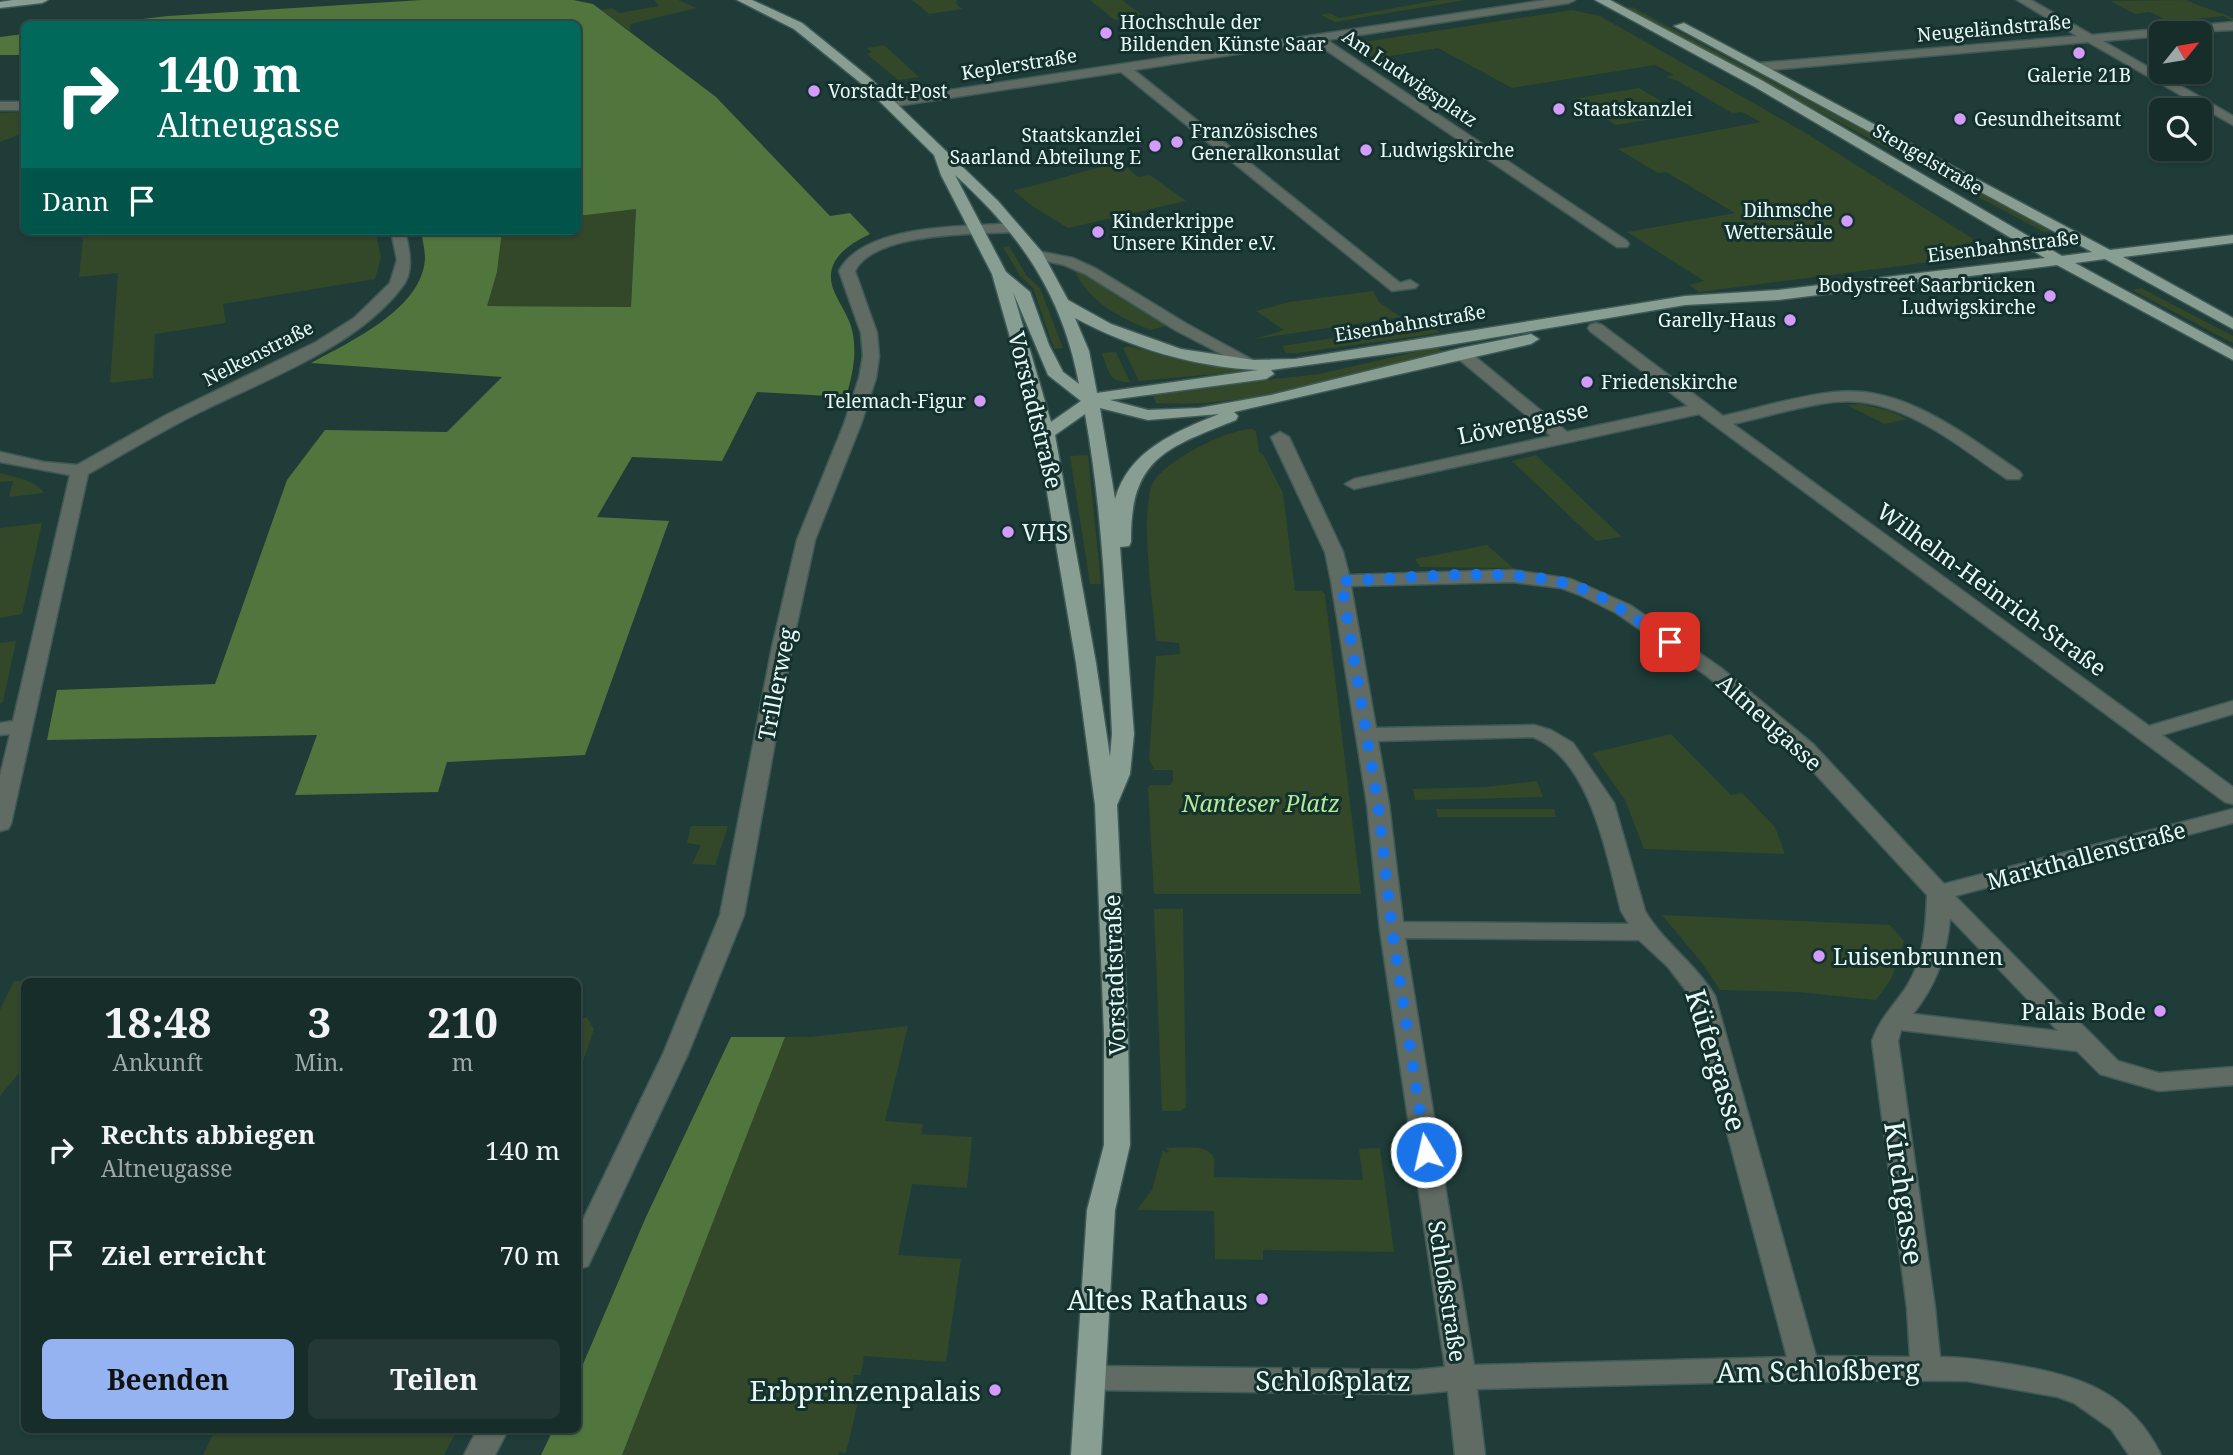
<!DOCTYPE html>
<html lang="de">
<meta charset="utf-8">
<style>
:root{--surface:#172d2a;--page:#243936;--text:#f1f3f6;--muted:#9ea8a8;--line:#364947;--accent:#95b2f1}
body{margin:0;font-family:"Noto Serif",serif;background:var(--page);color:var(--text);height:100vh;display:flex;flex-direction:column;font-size:26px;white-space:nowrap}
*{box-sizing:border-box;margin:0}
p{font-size:23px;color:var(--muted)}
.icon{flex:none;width:38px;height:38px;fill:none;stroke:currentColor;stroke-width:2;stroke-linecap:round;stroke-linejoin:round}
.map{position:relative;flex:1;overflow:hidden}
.panel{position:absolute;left:21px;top:978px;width:560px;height:455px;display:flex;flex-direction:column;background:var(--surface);border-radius:10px;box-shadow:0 2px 5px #0004,0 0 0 2px var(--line)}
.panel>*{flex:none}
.guide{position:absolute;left:21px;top:21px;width:560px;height:214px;border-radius:10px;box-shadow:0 2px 5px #0004,0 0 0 2px var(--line);background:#00695c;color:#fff;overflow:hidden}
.needle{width:46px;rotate:60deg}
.fabs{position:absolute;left:2149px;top:21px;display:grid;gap:14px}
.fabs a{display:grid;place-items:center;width:63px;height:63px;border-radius:10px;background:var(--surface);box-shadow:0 2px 5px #0004,0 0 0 2px var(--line);font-size:35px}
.pin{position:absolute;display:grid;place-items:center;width:60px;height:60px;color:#fff;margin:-30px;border-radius:14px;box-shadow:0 4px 10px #0006}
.me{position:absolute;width:77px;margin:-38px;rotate:351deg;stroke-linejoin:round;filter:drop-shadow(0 0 5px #0008)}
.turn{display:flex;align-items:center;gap:24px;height:147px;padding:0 21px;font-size:32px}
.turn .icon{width:91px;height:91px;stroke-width:2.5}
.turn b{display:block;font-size:49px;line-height:60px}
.then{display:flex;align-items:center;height:66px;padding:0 21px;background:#0003;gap:14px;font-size:26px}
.eta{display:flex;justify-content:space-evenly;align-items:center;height:119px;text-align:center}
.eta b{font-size:42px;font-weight:700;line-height:49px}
.button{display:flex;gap:14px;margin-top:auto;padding:14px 21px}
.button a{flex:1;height:80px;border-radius:10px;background:var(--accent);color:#111;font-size:28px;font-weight:700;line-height:80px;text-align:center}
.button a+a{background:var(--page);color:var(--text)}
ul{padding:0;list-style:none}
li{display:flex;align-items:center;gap:21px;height:105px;padding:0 21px}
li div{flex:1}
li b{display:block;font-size:26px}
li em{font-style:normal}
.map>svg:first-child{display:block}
</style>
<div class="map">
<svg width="2233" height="1455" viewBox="0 0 2233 1455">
<rect width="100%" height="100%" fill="#1f3c38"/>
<g fill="#334729">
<path d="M 654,0 L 678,0 L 697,8 L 634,23 L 630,25 L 630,31 L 601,10 L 612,8 L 619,13 L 659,6 Z"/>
<path d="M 912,0 L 956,0 L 958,2 L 955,3 L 962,9 L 929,14 Z"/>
<path d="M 1090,0 L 1122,0 L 1143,16 L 1115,20 Z"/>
<path d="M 1438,0 L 1466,0 L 1335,22 L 1321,15 L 1330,13 L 1339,18 Z"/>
<path d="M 2186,0 C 2201,7 2217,11 2233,18 L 2233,21 L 2223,16 L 2169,22 L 2150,12 L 2135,14 L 2110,1 Z"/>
<path d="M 1632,7 L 2053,231 L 2044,232 L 1626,8 Z"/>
<path d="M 1572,10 L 1600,16 L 1804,132 L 1978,242 L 1962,244 L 1977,256 L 1699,292 L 1689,285 L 1704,281 L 1627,232 L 1735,213 L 1666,172 L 1658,173 L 1618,149 L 1761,122 L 1742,112 L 1732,113 L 1678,81 L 1666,77 L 1674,75 L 1655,65 L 1512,88 L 1438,48 L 1367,60 L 1344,45 Z"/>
<path d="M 884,45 L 919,77 L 898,80 L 867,54 L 872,52 L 867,48 Z"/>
<path d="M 1639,88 L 1683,114 L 1616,125 L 1573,99 Z"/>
<path d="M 24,112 L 24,133 L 0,142 L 0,113 Z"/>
<path d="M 1122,163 L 1138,177 L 1150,175 L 1186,201 L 1068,228 L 1032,206 L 1013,190 C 1051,183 1084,169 1122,163 Z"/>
<path d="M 636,208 L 631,307 L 486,306 L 497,272 L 502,231 L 578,231 L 578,216 Z"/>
<path d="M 73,231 L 375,231 L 381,257 L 375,279 L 223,304 L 226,323 L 155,334 L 153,378 L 110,383 L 118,273 L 79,277 L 83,239 Z"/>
<path d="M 1009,246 L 1026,275 L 1040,288 L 1063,348 L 1054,349 L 1033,288 L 1020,276 L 1003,247 Z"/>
<path d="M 1074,269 L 1168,325 L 1151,330 C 1120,318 1087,301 1074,269 Z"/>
<path d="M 2141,288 L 2233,336 L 2233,343 L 2132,290 Z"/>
<path d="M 1373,291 L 1379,302 L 1401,317 L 1255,339 L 1284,330 L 1256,311 L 1289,302 Z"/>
<path d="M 1430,323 L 1440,333 L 1297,353 L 1286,353 L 1282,346 Z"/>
<path d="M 1128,346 L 1188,362 L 1258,370 L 1139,381 L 1123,348 Z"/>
<path d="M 1437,347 L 1443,352 C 1356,375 1246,409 1156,403 L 1152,393 L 1319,374 Z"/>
<path d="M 1116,352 L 1130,382 C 1109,383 1108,371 1102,353 Z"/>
<path d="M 1861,404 L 1890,411 L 1907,419 L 1885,424 L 1847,405 Z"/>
<path d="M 1253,429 L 1256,431 L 1259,452 L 1263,454 L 1283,493 L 1295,591 L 1321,591 L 1325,594 L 1361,894 L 1154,894 L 1148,788 L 1150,785 L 1170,785 L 1173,781 L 1173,770 L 1151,770 L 1154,768 L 1149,760 L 1156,656 L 1180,654 L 1179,643 L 1156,641 C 1153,604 1140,516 1152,485 C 1158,470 1183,456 1197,448 C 1214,439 1233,430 1253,429 Z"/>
<path d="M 1088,455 L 1101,584 L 1090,584 L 1070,456 Z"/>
<path d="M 1536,455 L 1622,537 L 1596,541 L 1512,461 Z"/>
<path d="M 0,473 C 16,478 34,479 44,493 L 9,497 L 13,481 L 0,482 Z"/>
<path d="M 42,523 L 22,614 L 0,618 L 0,528 Z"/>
<path d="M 1487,545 L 1513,568 L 1420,567 L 1415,559 Z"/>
<path d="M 16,641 L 3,702 L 0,704 L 0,643 Z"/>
<path d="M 1671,734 L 1731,795 L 1742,793 L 1775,827 L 1785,854 L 1644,849 L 1625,800 L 1592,753 Z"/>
<path d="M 1537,781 L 1543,797 L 1415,800 L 1413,789 L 1486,787 Z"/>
<path d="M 1436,809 L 1554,809 L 1556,817 L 1438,817 Z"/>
<path d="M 691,826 L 728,826 L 715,865 L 692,864 L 701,845 L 687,843 Z"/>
<path d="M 1154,909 L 1183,909 L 1186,1107 L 1180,1111 L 1162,1111 Z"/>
<path d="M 1662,915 L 1890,925 L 1904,941 L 1891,979 L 1876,1000 L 1797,992 L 1720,990 L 1702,963 Z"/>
<path d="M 14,981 L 56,982 L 24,982 L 24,1067 L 0,1096 L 0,1010 Z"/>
<path d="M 578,1017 L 587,1018 L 594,1029 L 578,1076 Z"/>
<path d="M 908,1026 L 885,1121 L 923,1124 L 921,1134 L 972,1137 L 967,1188 L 912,1184 L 898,1255 L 961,1259 L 946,1362 L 864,1356 L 861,1375 L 854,1375 L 852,1387 L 861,1388 L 846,1453 L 839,1452 L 838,1455 L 541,1455 L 553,1430 L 578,1430 L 578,1376 L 646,1217 L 731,1037 L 810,1037 Z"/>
<path d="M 1166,1148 C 1179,1148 1211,1143 1214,1159 C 1215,1164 1214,1171 1214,1177 L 1363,1180 L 1359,1149 L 1380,1148 L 1394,1252 L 1263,1250 L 1263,1260 L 1215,1259 L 1214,1211 L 1137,1210 L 1152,1190 L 1163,1150 L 1166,1153 L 1169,1151 Z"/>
<path d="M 215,1430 L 457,1430 L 444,1455 L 203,1455 Z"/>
</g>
<g fill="#50763e">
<path d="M 422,0 L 573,0 L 593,4 L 716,97 L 830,216 L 850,213 L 870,234 C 847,245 822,262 834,291 C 839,303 847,314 851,326 C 858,349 853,374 846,397 L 757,392 L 722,461 L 632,457 L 597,517 L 669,521 L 585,755 L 447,762 L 438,792 L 295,795 L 317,735 L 47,740 L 57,690 L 215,684 L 287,480 L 325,430 L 447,432 L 502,377 L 311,363 C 349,342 423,309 425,258 C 425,249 422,239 421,231 L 502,231 L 497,272 L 487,306 L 631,307 L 636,209 L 578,216 L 578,24 L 100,24 L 168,16 Z"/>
<path d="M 24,34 L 24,55 L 0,55 L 0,37 Z"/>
<path d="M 731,1037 L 785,1037 L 622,1455 L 541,1455 L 553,1430 L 578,1430 L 578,1376 L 646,1217 Z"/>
</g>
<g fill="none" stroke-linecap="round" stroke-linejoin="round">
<defs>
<g id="minor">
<path d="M 1546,0 L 1575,0 L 1569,3 L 1327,40 L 1627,241 L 1629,244 L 1627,247 L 1617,247 L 1314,42 L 1134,70 L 1400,283 L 1410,280 L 1418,285 L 1415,288 L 1392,291 L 1121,72 L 890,107 L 884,103 L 890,99 Z"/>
<path d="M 2017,0 L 2031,0 L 2092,35 L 2233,22 L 2233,30 L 2161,33 L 2161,36 L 2103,41 L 2233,116 L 2233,125 L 2088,42 L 1759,71 L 1753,67 L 1759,63 L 2077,36 Z"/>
<rect x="0" y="102" width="24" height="8"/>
<path d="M 998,224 L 1014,224 L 1021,228 L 1014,232 C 975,234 874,232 855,271 L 877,333 L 879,356 L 876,378 L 861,424 L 815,540 L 792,647 L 744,915 L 688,1054 L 588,1266 L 578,1269 L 578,1230 L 663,1054 L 720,915 L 772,647 L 797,540 L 844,424 L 859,378 L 863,356 L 861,333 L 839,271 C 863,226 952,227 998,224 Z"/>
<path d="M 391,231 L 405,231 C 409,249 415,271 402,287 C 357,347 266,379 200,412 C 162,431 125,453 88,474 L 11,824 L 8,829 L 0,831 L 0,776 L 10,734 L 0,735 L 0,723 L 13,721 L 70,475 L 0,462 L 0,452 L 44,462 L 77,465 L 166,415 L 316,342 L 354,318 L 390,283 L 397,260 Z"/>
<path d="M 1037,251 L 1073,258 L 1095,268 L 1187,324 L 1262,365 L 1254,370 L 1248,368 L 1175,330 L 1085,274 L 1064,265 L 1032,258 L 1030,255 Z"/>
<path d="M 1596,323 L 1602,325 L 1723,416 C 1759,408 1797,396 1834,392 C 1904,384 1965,435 2019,471 L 2022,475 L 2019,479 L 2007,479 C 1956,445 1899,394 1833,402 C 1800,406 1766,417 1733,424 L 2149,726 L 2233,701 L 2233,714 L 2162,735 L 2233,787 L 2233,804 L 2225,802 L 1699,414 L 1354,489 L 1345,484 L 1354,479 L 1551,436 L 1455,356 L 1453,353 L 1455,350 L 1467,350 L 1567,432 L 1688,406 L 1590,331 L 1588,328 L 1590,325 Z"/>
<path d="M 1280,432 L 1289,437 L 1343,552 L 1349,575 L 1513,570 L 1571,579 L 1630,605 L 1721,668 L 1813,744 L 1944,884 L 2233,809 L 2233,823 L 1955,896 L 2118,1061 L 2159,1073 L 2233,1067 L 2233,1085 L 2159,1091 L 2100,1074 L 2077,1051 L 1901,1030 L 1898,1041 L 1935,1308 L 1940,1357 C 1966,1357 1990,1361 2015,1365 C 2080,1376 2130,1392 2161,1455 L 2129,1455 L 2111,1429 L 2074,1403 L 2058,1397 L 1967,1381 L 1824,1380 L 1477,1389 L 1485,1455 L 1455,1455 L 1448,1391 L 1416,1394 L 1093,1390 L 1083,1387 L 1078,1378 L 1083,1369 L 1093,1366 L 1416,1370 L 1445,1367 L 1380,930 L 1367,804 L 1331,581 L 1325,552 L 1271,437 ZM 1513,582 L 1561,588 L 1580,595 L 1616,613 L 1707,676 L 1797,754 L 1927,895 C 1926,926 1924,959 1907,986 C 1894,1006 1880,1018 1872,1041 L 1907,1308 L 1910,1357 L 1816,1356 L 1715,996 C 1695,963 1663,942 1645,911 L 1614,803 L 1573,743 L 1551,730 L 1534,725 L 1376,728 L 1351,586 ZM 1533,737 C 1591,760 1607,857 1621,911 L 1629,924 L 1403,922 L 1389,804 L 1378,741 ZM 1950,918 L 2058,1031 L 1913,1014 C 1936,985 1947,955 1950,918 ZM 1405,938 L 1639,940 L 1668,967 L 1691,997 L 1787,1357 L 1474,1365 Z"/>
<path d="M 477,1430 L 508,1430 L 495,1455 L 464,1455 Z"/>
</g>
<g id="major">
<path d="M 13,0 L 48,0 L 42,3 L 0,8 L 0,2 Z"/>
<path d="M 737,0 L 752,0 L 802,23 L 870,78 L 998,201 L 1042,252 L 1068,300 L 1111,324 L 1181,349 L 1254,360 L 1295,359 L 1685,296 L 1778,290 L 2045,258 L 1755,87 L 1595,0 L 1610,0 L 1763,81 L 2062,256 L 2092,252 L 1674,26 L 1684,23 L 1733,49 L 2110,250 L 2233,235 L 2233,243 L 2123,257 L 2233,318 L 2233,329 L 2105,259 L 2075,263 L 2233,349 L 2233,360 L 2057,265 L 1778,300 L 1685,305 L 1431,348 L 1271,370 L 1274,374 L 1266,379 L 1110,400 L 1148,410 L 1199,408 L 1271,395 L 1461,348 L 1531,334 L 1539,339 L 1531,344 L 1234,412 L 1238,416 L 1236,420 C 1166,448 1130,458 1131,542 L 1129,546 L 1120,547 L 1134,734 L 1130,774 L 1117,805 L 1128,1034 L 1130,1145 L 1115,1210 L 1101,1455 L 1071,1455 L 1087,1210 L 1104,1145 L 1104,1034 L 1095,805 L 1076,663 L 1037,433 L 992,274 L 941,175 L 934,155 L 862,84 L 794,29 ZM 955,175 C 1021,235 1062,294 1079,384 L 1063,372 L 1049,345 L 1030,292 L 1006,272 ZM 1013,292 L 1048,375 L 1081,401 L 1051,422 ZM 1075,318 C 1131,348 1194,367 1258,370 L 1097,393 L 1089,351 ZM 1100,408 L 1148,420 L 1219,414 C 1175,432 1129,450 1115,499 ZM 1085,414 C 1104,519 1107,627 1112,734 L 1110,757 L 1096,663 L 1055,435 Z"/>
</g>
</defs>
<use href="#minor" stroke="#3f5a56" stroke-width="3"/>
<use href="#major" stroke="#3f5a56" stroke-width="3"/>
<use href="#minor" fill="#606b64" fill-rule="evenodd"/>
<use href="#major" fill="#889e92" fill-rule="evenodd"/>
</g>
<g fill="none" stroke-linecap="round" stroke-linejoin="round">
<path stroke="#1a73e8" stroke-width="12" stroke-dasharray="0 21.6" d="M 1426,1152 L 1392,930 L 1378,804 L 1341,581 C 1412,579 1522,563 1588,591 C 1617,604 1643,624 1670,642"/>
</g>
<g fill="#d39cfc" stroke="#14312e" stroke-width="2.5">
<circle cx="1106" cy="33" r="7"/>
<circle cx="2079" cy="53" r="7"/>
<circle cx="814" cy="91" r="7"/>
<circle cx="1559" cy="109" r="7"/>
<circle cx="1960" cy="119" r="7"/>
<circle cx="1177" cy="142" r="7"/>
<circle cx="1155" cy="146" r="7"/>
<circle cx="1366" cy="150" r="7"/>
<circle cx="1847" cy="221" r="7"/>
<circle cx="1098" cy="232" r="7"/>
<circle cx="2050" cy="296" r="7"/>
<circle cx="1790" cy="320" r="7"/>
<circle cx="1587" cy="382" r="7"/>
<circle cx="980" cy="401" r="7"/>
<circle cx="1008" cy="532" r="7"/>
<circle cx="1819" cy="956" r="7"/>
<circle cx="2160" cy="1011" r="7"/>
<circle cx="1262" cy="1299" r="7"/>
<circle cx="995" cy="1390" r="7"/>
</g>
<g text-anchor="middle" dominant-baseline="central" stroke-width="6" stroke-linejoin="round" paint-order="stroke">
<g font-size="19" fill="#e8f9f6" stroke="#14312e" text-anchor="start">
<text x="1120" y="22">Hochschule der<tspan x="1120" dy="22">Bildenden Künste Saar</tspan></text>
<text x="2079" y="75" text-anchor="middle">Galerie 21B</text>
<text x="828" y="91">Vorstadt-Post</text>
<text x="1573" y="109">Staatskanzlei</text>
<text x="1974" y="119">Gesundheitsamt</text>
<text x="1191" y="131">Französisches<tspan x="1191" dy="22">Generalkonsulat</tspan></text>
<text x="1141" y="135" text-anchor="end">Staatskanzlei<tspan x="1141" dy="22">Saarland Abteilung E</tspan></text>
<text x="1380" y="150">Ludwigskirche</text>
<text x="1833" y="210" text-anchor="end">Dihmsche<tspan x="1833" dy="22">Wettersäule</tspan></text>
<text x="1112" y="221">Kinderkrippe<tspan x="1112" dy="22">Unsere Kinder e.V.</tspan></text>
<text x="2036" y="285" text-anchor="end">Bodystreet Saarbrücken<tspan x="2036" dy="22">Ludwigskirche</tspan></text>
<text x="1776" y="320" text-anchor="end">Garelly-Haus</text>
<text x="1601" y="382">Friedenskirche</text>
<text x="966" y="401" text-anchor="end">Telemach-Figur</text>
</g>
<g font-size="19" fill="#e8f9f6" stroke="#14312e">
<text transform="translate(1994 28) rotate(-5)">Neugeländstraße</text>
<text transform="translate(1019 64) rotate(-9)">Keplerstraße</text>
<text transform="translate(1410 78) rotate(34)">Am Ludwigsplatz</text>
<text transform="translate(1928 159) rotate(30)">Stengelstraße</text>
<text transform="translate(2003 246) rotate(-7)">Eisenbahnstraße</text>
<text transform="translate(1410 323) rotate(-9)">Eisenbahnstraße</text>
<text transform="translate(258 353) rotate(-27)">Nelkenstraße</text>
</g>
<g font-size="23" fill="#e8f9f6" stroke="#14312e">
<text transform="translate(1036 410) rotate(76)">Vorstadtstraße</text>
<text transform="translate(1523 422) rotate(-12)">Löwengasse</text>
<text transform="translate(1992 589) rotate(36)">Wilhelm-Heinrich-Straße</text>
<text transform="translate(776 684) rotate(-79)">Trillerweg</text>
<text transform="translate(1770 722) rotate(42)">Altneugasse</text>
<text transform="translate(2086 855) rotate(-15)">Markthallenstraße</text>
<text transform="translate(1114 975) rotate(-92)">Vorstadtstraße</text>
<text transform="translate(1448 1291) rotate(81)">Schloßstraße</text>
</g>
<g font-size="23" fill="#e8f9f6" stroke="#14312e" text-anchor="start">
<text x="1022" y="532">VHS</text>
<text x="1833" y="956">Luisenbrunnen</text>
<text x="2146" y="1011" text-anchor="end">Palais Bode</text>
</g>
<g font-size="23" font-style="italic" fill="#b2ea97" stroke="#14312e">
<text x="1261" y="803">Nanteser Platz</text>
</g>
<g font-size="28" fill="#e8f9f6" stroke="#14312e">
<text transform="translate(1717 1060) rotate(73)">Küfergasse</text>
<text transform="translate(1905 1193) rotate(82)">Kirchgasse</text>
<text transform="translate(1818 1370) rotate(-1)">Am Schloßberg</text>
<text x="1333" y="1380">Schloßplatz</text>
</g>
<g font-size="28" fill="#e8f9f6" stroke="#14312e" text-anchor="end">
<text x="1248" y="1299">Altes Rathaus</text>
<text x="981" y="1390">Erbprinzenpalais</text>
</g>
</g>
</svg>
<div class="fabs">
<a><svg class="needle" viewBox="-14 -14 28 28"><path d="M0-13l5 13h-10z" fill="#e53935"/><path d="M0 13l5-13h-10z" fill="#9ea8a8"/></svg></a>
<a><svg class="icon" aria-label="search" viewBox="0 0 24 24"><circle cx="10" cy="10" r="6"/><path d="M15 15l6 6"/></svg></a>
</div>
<div class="pin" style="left:1670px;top:642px;background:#d93025"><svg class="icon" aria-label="arrive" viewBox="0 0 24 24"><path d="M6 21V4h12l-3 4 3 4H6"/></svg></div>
<svg class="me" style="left:1426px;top:1152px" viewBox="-20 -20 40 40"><circle r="17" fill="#1a73e8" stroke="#fff" stroke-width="3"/><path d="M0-11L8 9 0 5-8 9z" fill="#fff"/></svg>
<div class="guide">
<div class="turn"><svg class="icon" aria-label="right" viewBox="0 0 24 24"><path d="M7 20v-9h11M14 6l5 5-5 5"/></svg><div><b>140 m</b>Altneugasse</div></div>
<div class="then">Dann<svg class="icon" aria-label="arrive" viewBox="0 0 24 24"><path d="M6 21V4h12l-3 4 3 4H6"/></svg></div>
</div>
<section class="panel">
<div class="eta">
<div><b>18:48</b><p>Ankunft</p></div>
<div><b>3</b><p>Min.</p></div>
<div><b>210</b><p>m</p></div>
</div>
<ul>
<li><svg class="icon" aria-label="right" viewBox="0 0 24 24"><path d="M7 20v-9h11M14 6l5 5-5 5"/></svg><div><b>Rechts abbiegen</b><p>Altneugasse</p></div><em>140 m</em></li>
<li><svg class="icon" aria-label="arrive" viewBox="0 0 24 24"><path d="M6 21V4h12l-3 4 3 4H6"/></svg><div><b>Ziel erreicht</b></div><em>70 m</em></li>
</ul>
<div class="button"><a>Beenden</a><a>Teilen</a></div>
</section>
</div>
